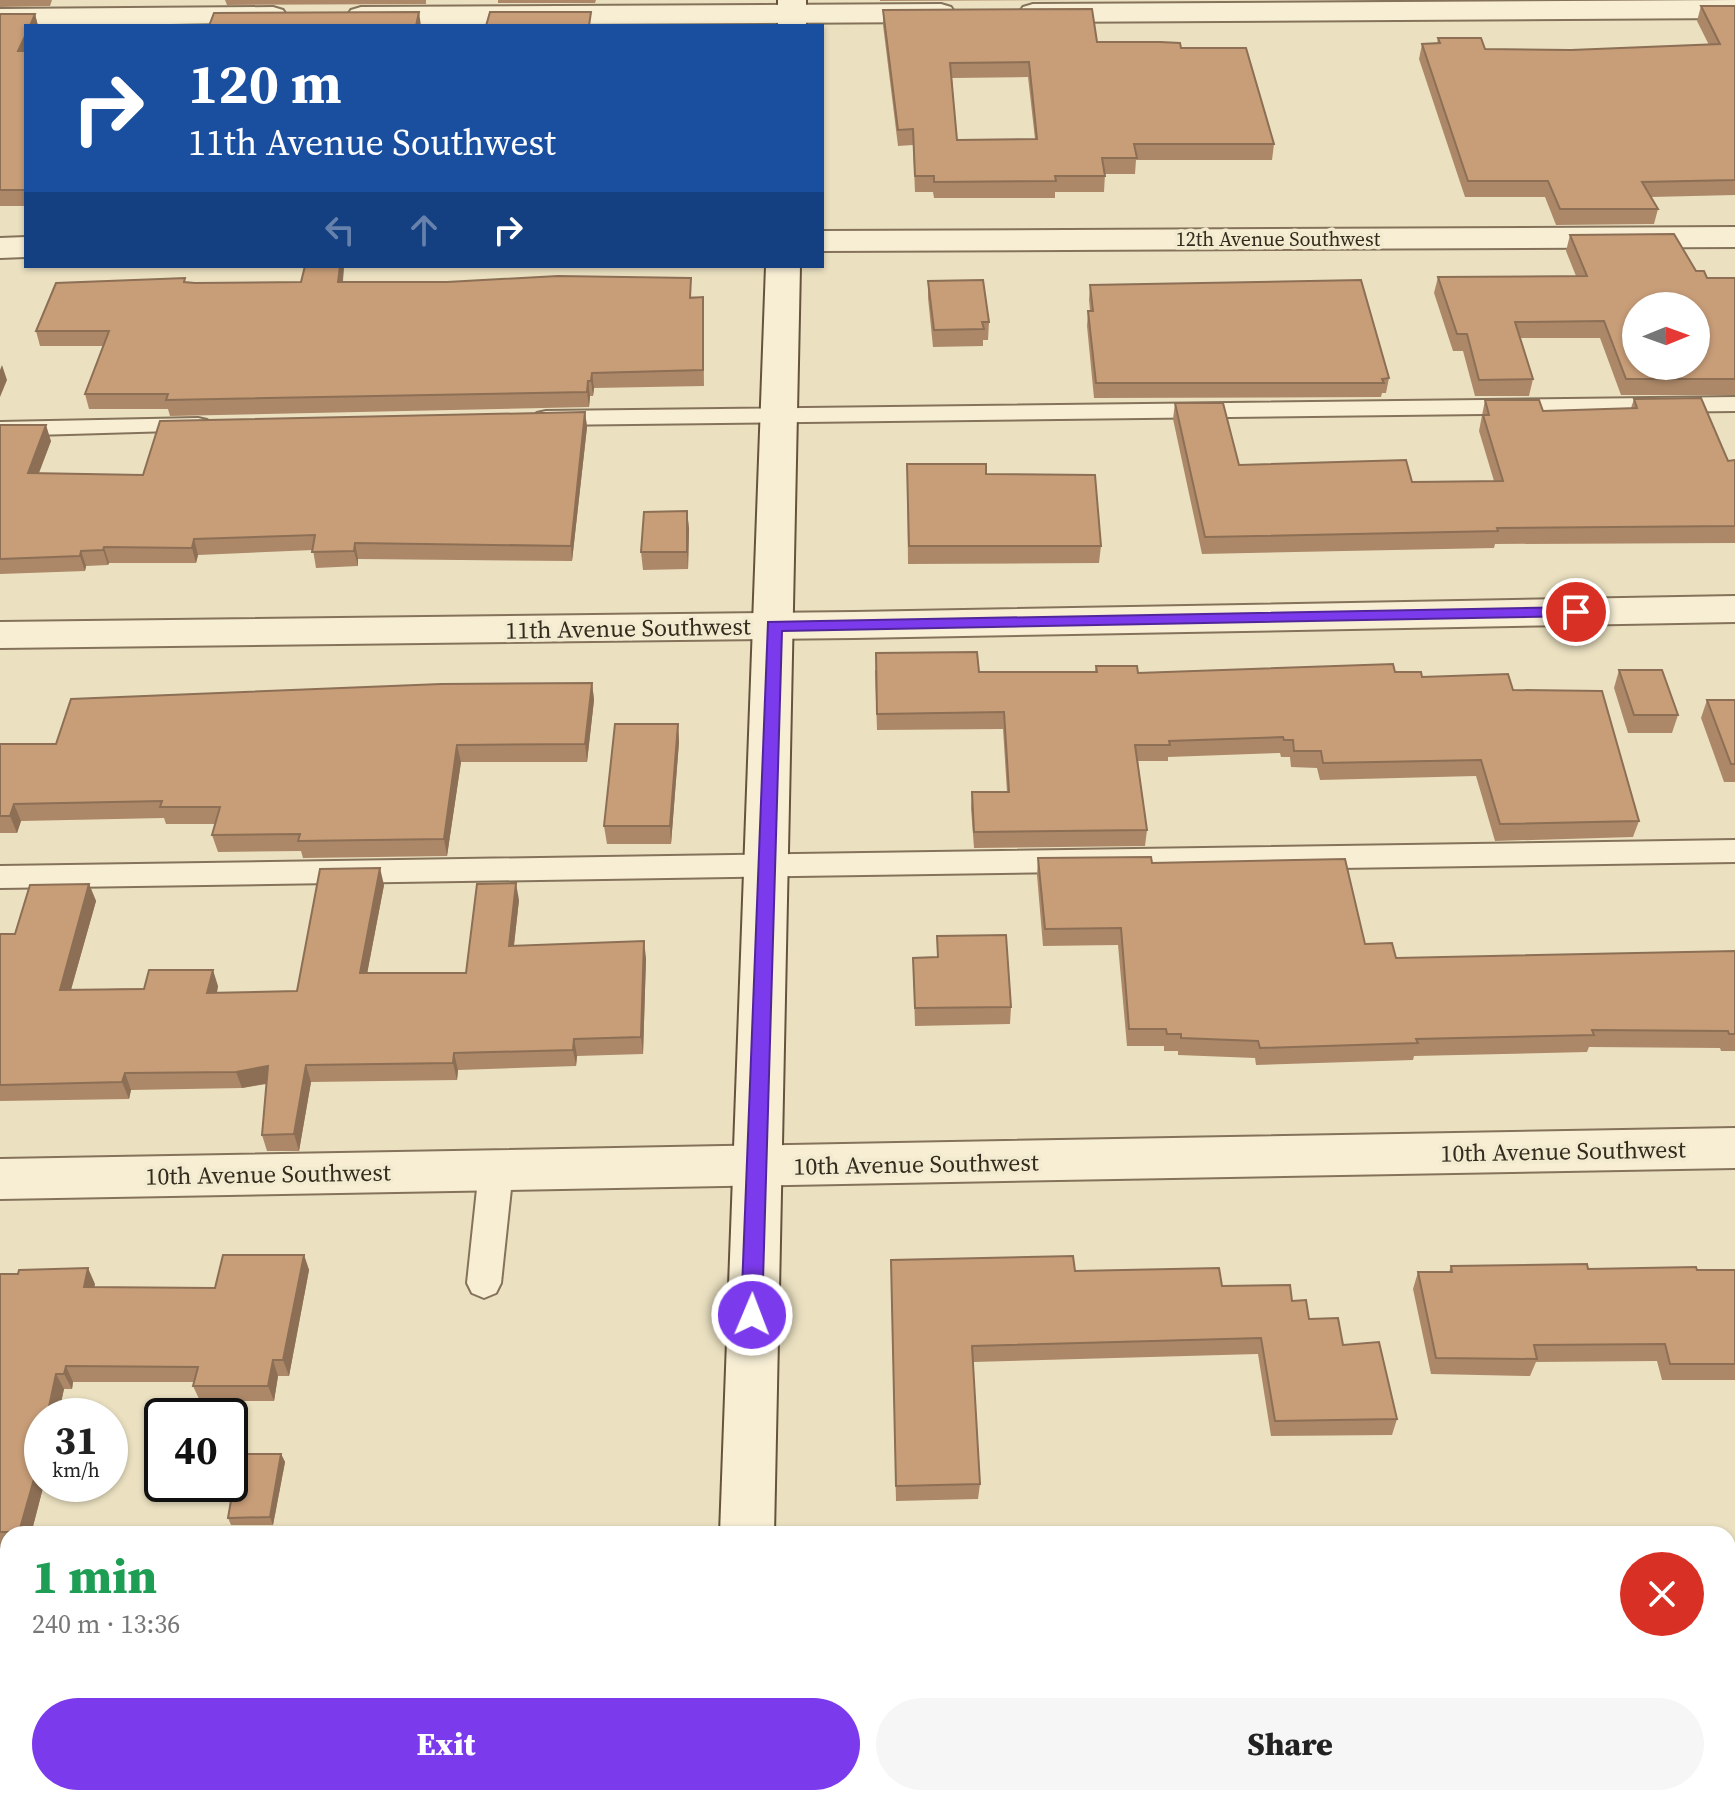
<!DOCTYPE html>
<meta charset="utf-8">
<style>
:root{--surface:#fff;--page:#f6f6f6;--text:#222;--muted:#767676;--accent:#7c3aed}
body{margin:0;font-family:"Source Serif 4",serif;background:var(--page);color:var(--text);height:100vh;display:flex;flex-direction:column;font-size:30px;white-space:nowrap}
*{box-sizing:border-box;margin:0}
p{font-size:26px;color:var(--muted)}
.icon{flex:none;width:44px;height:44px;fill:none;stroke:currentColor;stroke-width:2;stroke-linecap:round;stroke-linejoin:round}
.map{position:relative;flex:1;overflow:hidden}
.sheet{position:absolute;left:0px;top:1526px;width:1736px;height:280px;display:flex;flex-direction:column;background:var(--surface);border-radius:24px 24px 0 0;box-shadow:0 2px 6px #0004}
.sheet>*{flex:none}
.guide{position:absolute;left:24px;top:24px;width:800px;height:244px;border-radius:0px;box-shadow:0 2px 6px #0004;background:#1a4fa0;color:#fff;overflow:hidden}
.needle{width:52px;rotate:89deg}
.fabs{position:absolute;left:1622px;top:292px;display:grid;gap:16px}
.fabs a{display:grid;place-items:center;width:88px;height:88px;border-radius:50%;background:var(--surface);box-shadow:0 2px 6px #0004;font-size:40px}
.speed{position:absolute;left:24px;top:1398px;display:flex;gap:16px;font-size:40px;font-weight:700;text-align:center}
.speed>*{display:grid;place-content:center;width:104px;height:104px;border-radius:50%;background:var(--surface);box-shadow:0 2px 6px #0004;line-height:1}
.speed small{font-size:20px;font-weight:400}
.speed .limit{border:4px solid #111;border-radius:12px;background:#fff;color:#111}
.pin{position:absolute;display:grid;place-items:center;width:68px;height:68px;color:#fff;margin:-34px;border:4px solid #fff;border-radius:50%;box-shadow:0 2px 8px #0007}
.me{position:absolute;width:88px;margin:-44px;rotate:1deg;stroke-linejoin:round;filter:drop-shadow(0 0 6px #0008)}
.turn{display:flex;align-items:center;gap:28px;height:168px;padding:0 32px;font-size:36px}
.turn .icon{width:104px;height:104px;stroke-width:2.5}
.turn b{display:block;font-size:56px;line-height:68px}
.lanes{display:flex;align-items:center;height:76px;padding:0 32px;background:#0003;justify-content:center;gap:40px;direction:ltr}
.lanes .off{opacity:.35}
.round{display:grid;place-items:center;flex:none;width:84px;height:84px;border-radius:42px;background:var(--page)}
.headline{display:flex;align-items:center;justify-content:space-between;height:136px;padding:0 32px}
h1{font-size:48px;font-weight:800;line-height:60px;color:#1e9e55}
.button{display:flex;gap:16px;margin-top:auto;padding:16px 32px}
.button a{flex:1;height:92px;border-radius:48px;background:var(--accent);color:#fff;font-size:32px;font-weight:800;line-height:92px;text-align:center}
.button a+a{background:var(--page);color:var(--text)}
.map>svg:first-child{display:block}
</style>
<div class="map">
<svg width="1735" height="1806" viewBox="0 0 1735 1806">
<rect width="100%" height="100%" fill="#ebe1c1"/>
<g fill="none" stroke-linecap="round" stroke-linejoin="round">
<defs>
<g id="lane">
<path d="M 1735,397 L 1735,411 L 546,425 L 537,423 L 534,418 L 537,413 L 546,411 Z"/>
<path d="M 198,418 L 207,420 L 210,425 L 207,430 L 0,436 L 0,422 Z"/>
<path d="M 1735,840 L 1735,862 L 0,888 L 0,866 Z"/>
<path d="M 496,1156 L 508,1160 L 513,1170 L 501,1283 L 496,1293 L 484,1298 L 472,1293 L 467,1283 L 479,1170 L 484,1160 Z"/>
<rect x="0" y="1548" width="8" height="36"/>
</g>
<g id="street">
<path d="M 1735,0 L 1735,18 L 1033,22 L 1023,19 L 1019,13 L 1023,7 L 1033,4 Z"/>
<path d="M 941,4 L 951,7 L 955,13 L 951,19 L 941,22 L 361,25 L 351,22 L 347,16 L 351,10 L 361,7 Z"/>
<path d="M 273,7 L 283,10 L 287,16 L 283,22 L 0,27 L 0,9 Z"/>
<path d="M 1735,227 L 1735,247 L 822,251 L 822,231 Z"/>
<path d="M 26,237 L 26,257 L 0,258 L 0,238 Z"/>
<path d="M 1735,596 L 1735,622 L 854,638 L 0,648 L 0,622 L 854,612 Z"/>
<path d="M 1735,1128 L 1735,1168 L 0,1199 L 0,1159 Z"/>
</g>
<g id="secondary">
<rect x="778" y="0" width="28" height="26"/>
<path d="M 766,266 L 800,266 L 774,1534 L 720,1534 Z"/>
<rect x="712" y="1798" width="60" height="8"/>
</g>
</defs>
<use href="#lane" stroke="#84725a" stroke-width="4"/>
<use href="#street" stroke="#84725a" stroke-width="4"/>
<use href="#secondary" stroke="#65533d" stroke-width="4"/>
<use href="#lane" fill="#f7eed4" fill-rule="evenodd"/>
<use href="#street" fill="#f7eed4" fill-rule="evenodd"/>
<use href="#secondary" fill="#f7eed4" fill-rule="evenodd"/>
</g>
<g fill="#ac8868" fill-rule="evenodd">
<path d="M 0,0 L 52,0 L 50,6 L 0,7 Z"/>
<path d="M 225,0 L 426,0 L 426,4 L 227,5 Z"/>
<path d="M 498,0 L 596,0 L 595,3 L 498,3 Z"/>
<path d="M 880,0 L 1088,0 L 880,1 Z"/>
<path d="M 1701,6 L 1735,6 L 1735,195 L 1651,197 L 1658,209 L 1654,224 L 1556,225 L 1545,197 L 1465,197 L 1419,59 L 1422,44 L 1437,44 L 1438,38 L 1485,49 L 1571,50 L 1709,45 L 1697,21 Z"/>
<path d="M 883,10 L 1097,42 L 1181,48 L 1274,144 L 1272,160 L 1136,160 L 1135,174 L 1105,174 L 1104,192 L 1055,192 L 1055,198 L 934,198 L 933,192 L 915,192 L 913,145 L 898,146 L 883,25 ZM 1028,77 L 1035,139 L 957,140 L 952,78 Z"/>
<path d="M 0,14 L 35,14 L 38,26 L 26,26 L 26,206 L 0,206 Z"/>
<path d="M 1570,235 L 1696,271 L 1707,278 L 1735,278 L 1735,395 L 1621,395 L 1600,338 L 1520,338 L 1533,379 L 1529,396 L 1475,396 L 1463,351 L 1453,351 L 1434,293 L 1438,277 L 1576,276 L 1566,251 Z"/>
<path d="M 344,266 L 343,282 L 703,297 L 704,386 L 594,388 L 593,396 L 590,396 L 589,407 L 170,416 L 168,409 L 89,409 L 85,394 L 103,346 L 40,346 L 36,331 L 186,282 L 195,283 L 301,282 Z"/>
<path d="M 928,281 L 989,322 L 988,340 L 983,340 L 983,346 L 933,347 L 928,298 Z"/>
<path d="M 1090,285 L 1389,378 L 1386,393 L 1382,393 L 1381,397 L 1094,398 L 1087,326 L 1088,311 L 1090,311 L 1089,300 Z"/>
<path d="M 1634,399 L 1728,461 L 1735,460 L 1735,543 L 1495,544 L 1494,548 L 1202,554 L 1173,419 L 1175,403 L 1239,465 L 1412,482 L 1494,481 L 1479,431 L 1485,400 L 1543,411 L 1631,408 Z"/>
<path d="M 585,412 L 587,427 L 572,561 L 358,559 L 358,566 L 316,568 L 313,550 L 198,555 L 196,563 L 109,563 L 108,565 L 86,566 L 85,571 L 0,574 L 0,425 L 51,441 L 39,473 L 143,475 Z"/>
<path d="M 907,464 L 986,474 L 1101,546 L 1099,563 L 908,564 Z"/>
<path d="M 687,511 L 689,529 L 688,569 L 643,570 L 641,552 Z"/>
<path d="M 1096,666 L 1138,673 L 1395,672 L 1513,690 L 1639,821 L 1633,837 L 1495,841 L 1476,776 L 1320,780 L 1317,768 L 1291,767 L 1290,757 L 1281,757 L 1280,753 L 1168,757 L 1168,761 L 1138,761 L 1147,830 L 1145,846 L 974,848 L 971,808 L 972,792 L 1007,792 L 1003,729 L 877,730 L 875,670 L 979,672 L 1095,672 Z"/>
<path d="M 1619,670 L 1678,715 L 1672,733 L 1628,733 L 1614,688 Z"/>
<path d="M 592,683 L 594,700 L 587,762 L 461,762 L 447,856 L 303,858 L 301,851 L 218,852 L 212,835 L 215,824 L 166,824 L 164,818 L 21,821 L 17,833 L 0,833 L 0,744 L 56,744 Z"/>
<path d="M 1707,700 L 1735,700 L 1735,782 L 1724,782 L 1701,718 Z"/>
<path d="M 678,724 L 679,742 L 671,844 L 607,844 L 604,826 Z"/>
<path d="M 1038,858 L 1152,863 L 1365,944 L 1396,958 L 1735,951 L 1735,1051 L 1721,1051 L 1720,1048 L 1589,1047 L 1587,1052 L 1414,1056 L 1413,1060 L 1256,1065 L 1255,1058 L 1178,1055 L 1178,1051 L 1164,1051 L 1164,1046 L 1127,1046 L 1118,945 L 1043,946 L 1037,875 Z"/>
<path d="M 89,884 L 96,901 L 71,990 L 218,986 L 217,993 L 297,991 L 384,885 L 367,973 L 466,973 L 519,900 L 514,945 L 646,958 L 643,1054 L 577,1056 L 576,1066 L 458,1070 L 457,1080 L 311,1082 L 299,1151 L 267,1151 L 262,1135 L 267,1084 L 242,1088 L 131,1090 L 129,1099 L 0,1101 L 0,934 L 15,934 Z"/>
<path d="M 937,936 L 1011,1007 L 1010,1024 L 915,1026 L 913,958 L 937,957 Z"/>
<path d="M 304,1255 L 309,1270 L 289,1376 L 278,1376 L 274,1401 L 200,1401 L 193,1386 L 194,1382 L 73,1382 L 72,1389 L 64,1389 L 58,1416 L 42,1416 L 42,1484 L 44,1484 L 31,1534 L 8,1534 L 8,1547 L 0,1547 L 0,1274 L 95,1284 L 94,1287 L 215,1288 Z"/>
<path d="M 1451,1266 L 1735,1270 L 1735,1380 L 1662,1380 L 1657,1361 L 1536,1362 L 1530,1376 L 1431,1374 L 1413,1289 L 1418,1272 L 1449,1272 Z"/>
<path d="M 1075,1271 L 1222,1286 L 1309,1319 L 1343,1345 L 1397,1419 L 1392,1435 L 1271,1436 L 1258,1354 L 973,1362 L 980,1484 L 978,1499 L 896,1501 L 891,1276 Z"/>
<path d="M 281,1454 L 285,1462 L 273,1525 L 231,1525 L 228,1518 Z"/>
<rect x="1728" y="1654" width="7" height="126"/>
<path d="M 304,1798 L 509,1798 L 508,1806 L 303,1806 Z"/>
<path d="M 882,1798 L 1123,1798 L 1124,1806 L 906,1806 Z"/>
<path d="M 1377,1798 L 1604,1798 L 1606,1806 L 1378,1806 Z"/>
<path d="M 1618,1798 L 1708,1798 L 1707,1800 Z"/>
</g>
<g fill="#8c6f55">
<path d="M 419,12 L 421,26 L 416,26 Z"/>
<path d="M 35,14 L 38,26 L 30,26 Z"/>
<path d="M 26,34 L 26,60 L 18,51 Z"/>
<path d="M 340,266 L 344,266 L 341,297 L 338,282 Z"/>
<path d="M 2,365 L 7,380 L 0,397 L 0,370 Z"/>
<path d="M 592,373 L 594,388 L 593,396 L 591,381 Z"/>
<path d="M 588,381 L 590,396 L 589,407 L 587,392 Z"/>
<path d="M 585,412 L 587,427 L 572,561 L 571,546 Z"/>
<path d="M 46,425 L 51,441 L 33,488 L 28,473 Z"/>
<path d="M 687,511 L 689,529 L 688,569 L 687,552 Z"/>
<path d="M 194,539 L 198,555 L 196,563 L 192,548 Z"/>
<path d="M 355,543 L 358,559 L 358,566 L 354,551 Z"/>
<path d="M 104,547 L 109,563 L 108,565 L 103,550 Z"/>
<path d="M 81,551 L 86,566 L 85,571 L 80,556 Z"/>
<path d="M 592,683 L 594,700 L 587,762 L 585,744 Z"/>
<path d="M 678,724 L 679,742 L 671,844 L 670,826 Z"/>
<path d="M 457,745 L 461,762 L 447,856 L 444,839 Z"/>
<path d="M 14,804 L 21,821 L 17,833 L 10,816 Z"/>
<path d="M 380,868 L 384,885 L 364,990 L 360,973 Z"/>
<path d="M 516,883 L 519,900 L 512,962 L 509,946 Z"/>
<path d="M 89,884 L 96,901 L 66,1007 L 60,990 Z"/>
<path d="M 644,941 L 646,958 L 643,1054 L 641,1037 Z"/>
<path d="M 213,970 L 218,986 L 213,1010 L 207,993 Z"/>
<path d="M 574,1039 L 577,1056 L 576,1066 L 573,1050 Z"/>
<path d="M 454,1053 L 458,1070 L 457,1080 L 453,1063 Z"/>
<path d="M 306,1065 L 311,1082 L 299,1151 L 294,1134 Z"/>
<path d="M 268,1066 L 273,1082 L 242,1088 L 236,1072 Z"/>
<path d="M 125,1073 L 131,1090 L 129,1099 L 122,1082 Z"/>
<path d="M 304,1255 L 309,1270 L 289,1376 L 283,1360 Z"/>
<path d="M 88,1268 L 95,1284 L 91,1303 L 84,1287 Z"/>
<path d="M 273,1360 L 278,1376 L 274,1401 L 268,1386 Z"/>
<path d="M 66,1366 L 73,1382 L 72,1389 L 64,1374 Z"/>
<path d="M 56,1374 L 64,1389 L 58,1416 L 47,1416 Z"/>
<path d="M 42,1441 L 42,1484 L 44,1484 L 31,1534 L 20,1534 L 19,1532 Z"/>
<path d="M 281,1454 L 285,1462 L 273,1525 L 270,1517 Z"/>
<path d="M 8,1617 L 8,1657 L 1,1646 Z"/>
<path d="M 213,1798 L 223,1798 L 222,1806 L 212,1806 Z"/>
<path d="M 459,1798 L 465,1798 L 467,1806 L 459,1806 Z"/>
<path d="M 504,1798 L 509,1798 L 508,1806 L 507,1806 Z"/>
</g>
<g fill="#c89e79" stroke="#8c6f55" stroke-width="2" fill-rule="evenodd">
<path d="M 1701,6 L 1735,6 L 1735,180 L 1642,182 L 1658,209 L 1560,209 L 1548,181 L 1468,181 L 1422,44 L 1440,43 L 1438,38 L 1481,38 L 1485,49 L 1571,50 L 1720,44 Z"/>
<path d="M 1092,9 L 1097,42 L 1160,42 L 1180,43 L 1181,48 L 1246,48 L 1274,144 L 1134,144 L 1137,158 L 1102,158 L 1105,176 L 1055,176 L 1056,181 L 934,182 L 934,176 L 915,176 L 913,129 L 898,130 L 883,10 ZM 1029,62 L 1037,139 L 957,140 L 950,63 Z"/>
<path d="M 419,12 L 416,26 L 209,26 L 214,13 Z"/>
<path d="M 490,12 L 591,12 L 589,26 L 486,26 Z"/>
<path d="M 0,14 L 35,14 L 30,26 L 26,26 L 26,34 L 18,51 L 26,51 L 26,190 L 0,190 Z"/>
<path d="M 1674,234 L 1696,271 L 1704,271 L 1707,278 L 1735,278 L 1735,379 L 1626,379 L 1604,321 L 1515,322 L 1533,379 L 1479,380 L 1467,334 L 1457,334 L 1438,277 L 1587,276 L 1570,235 ZM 1636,306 L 1696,306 L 1696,366 L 1636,366 Z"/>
<path d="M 305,266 L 340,266 L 338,282 L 447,282 L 558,276 L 691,278 L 690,298 L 703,297 L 703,370 L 592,373 L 591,381 L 588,381 L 587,392 L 166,400 L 168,394 L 85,394 L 109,331 L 36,331 L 56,283 L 185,278 L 184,282 L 195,283 L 301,282 Z"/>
<path d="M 983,280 L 989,322 L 982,322 L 984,329 L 934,330 L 928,281 Z"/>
<path d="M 1361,280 L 1389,378 L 1382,379 L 1384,383 L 1096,383 L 1088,311 L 1093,311 L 1090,285 Z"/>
<path d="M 1701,398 L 1728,461 L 1735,460 L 1735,526 L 1497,528 L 1498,531 L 1205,537 L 1175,403 L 1223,403 L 1239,465 L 1406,460 L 1412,482 L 1503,481 L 1483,415 L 1489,415 L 1485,400 L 1539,400 L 1543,411 L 1637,408 L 1634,399 Z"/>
<path d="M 585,412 L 571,546 L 355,543 L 354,551 L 312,552 L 315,535 L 194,539 L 192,548 L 104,547 L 103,550 L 81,551 L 80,556 L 0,559 L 0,425 L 46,425 L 28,473 L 143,475 L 160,421 Z"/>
<path d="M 907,464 L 986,464 L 986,474 L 1095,475 L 1101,546 L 909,546 Z"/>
<path d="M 687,511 L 687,552 L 641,552 L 644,512 Z"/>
<path d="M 977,652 L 979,672 L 1097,672 L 1096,666 L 1137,666 L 1138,673 L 1393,664 L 1395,672 L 1421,672 L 1422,677 L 1508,674 L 1513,690 L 1602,691 L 1639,821 L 1500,824 L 1481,760 L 1323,763 L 1321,751 L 1294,751 L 1293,740 L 1284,740 L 1283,737 L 1169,741 L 1170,745 L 1135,745 L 1147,830 L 974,832 L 972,792 L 1009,792 L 1004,712 L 877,714 L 876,653 Z"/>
<path d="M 1619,670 L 1662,670 L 1678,715 L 1634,715 Z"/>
<path d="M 592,683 L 585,744 L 457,745 L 444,839 L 298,841 L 300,834 L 212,835 L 220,807 L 160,807 L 162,801 L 14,804 L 10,816 L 0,816 L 0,744 L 56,744 L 71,699 L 441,684 Z"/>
<path d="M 1707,700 L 1735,700 L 1735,764 L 1731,764 Z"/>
<path d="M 615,724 L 678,724 L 670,826 L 604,826 Z"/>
<path d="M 1151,857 L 1152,863 L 1345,859 L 1365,944 L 1392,943 L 1396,958 L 1735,951 L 1735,1034 L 1729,1034 L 1728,1031 L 1592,1030 L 1594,1035 L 1416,1039 L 1418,1043 L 1260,1048 L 1258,1041 L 1181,1038 L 1181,1034 L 1167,1034 L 1166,1029 L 1129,1029 L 1121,928 L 1045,929 L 1038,858 Z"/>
<path d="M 380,868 L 360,973 L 466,973 L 477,884 L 516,883 L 509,946 L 644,941 L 641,1037 L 574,1039 L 573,1050 L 454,1053 L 453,1063 L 306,1065 L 294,1134 L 262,1135 L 268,1066 L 236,1072 L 125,1073 L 122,1082 L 0,1085 L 0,934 L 15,934 L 30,885 L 89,884 L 60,990 L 144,989 L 149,970 L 213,970 L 207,993 L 297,991 L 320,869 Z"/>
<path d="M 1006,935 L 1011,1007 L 915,1008 L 913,958 L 938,957 L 937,936 Z"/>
<path d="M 223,1255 L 304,1255 L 283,1360 L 273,1360 L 268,1386 L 193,1386 L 198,1367 L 66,1366 L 64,1374 L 56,1374 L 47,1416 L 42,1416 L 42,1441 L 36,1472 L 19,1532 L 0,1532 L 0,1274 L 18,1274 L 19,1270 L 88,1268 L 84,1287 L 215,1288 Z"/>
<path d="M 1073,1256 L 1075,1271 L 1219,1268 L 1222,1286 L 1290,1285 L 1292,1301 L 1306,1300 L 1309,1319 L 1338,1318 L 1343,1345 L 1379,1342 L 1397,1419 L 1275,1421 L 1261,1338 L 972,1346 L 980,1484 L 896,1486 L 891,1260 Z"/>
<path d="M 1587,1264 L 1588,1269 L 1696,1267 L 1697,1270 L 1735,1270 L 1735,1364 L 1670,1364 L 1665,1344 L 1534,1345 L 1537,1359 L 1436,1358 L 1418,1272 L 1452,1272 L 1451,1266 Z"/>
<path d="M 239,1454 L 281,1454 L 270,1517 L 228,1518 Z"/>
<path d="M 0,1588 L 8,1588 L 8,1617 L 1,1646 L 8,1646 L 8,1798 L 213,1798 L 212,1806 L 0,1806 Z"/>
<rect x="1728" y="1654" width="7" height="113"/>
<path d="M 304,1798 L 459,1798 L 459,1806 L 303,1806 Z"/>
<path d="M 944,1798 L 1123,1798 L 1124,1806 L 969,1806 Z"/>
<path d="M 1385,1798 L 1604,1798 L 1606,1806 L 1386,1806 Z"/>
</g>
<path fill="#7c3aed" stroke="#51269a" stroke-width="2" d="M 1576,607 L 1584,612 L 1582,616 L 782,631 L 762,1315 L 759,1321 L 752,1324 L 744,1321 L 741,1315 L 768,622 Z"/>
<g text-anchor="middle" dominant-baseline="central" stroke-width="7" stroke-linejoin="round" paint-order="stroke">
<g font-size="20" fill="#342a1d" stroke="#f3ebd0">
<text x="1278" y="239">12th Avenue Southwest</text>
</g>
<g font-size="24" fill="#342a1d" stroke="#f3ebd0">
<text transform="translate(628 628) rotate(-1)">11th Avenue Southwest</text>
<text transform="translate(1563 1151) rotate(-1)">10th Avenue Southwest</text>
<text transform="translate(916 1164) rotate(-1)">10th Avenue Southwest</text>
<text transform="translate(268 1174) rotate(-1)">10th Avenue Southwest</text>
</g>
</g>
</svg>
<div class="fabs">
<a><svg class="needle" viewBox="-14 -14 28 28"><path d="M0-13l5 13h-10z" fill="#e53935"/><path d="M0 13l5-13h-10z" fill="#767676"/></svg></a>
</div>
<div class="speed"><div>31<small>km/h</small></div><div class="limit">40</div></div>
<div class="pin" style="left:1576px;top:612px;background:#d93025"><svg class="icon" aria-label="arrive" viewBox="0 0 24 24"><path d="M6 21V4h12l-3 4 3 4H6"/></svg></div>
<svg class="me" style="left:752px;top:1315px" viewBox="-20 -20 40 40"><circle r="17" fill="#7c3aed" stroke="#fff" stroke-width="3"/><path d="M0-11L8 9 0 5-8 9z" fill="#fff"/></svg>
<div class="guide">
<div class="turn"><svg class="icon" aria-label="right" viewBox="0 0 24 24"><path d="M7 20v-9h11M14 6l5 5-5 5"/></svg><div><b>120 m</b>11th Avenue Southwest</div></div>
<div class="lanes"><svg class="icon off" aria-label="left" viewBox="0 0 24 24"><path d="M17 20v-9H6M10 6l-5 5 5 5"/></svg><svg class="icon off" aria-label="ahead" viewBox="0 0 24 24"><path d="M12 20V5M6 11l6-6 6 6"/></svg><svg class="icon" aria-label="right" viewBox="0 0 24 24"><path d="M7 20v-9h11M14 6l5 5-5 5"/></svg></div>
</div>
<section class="sheet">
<div class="headline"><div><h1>1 min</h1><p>240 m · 13:36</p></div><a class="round" style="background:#d93025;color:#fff"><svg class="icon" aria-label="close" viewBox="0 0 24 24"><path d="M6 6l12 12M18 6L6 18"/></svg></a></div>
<div class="button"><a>Exit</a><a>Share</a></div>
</section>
</div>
